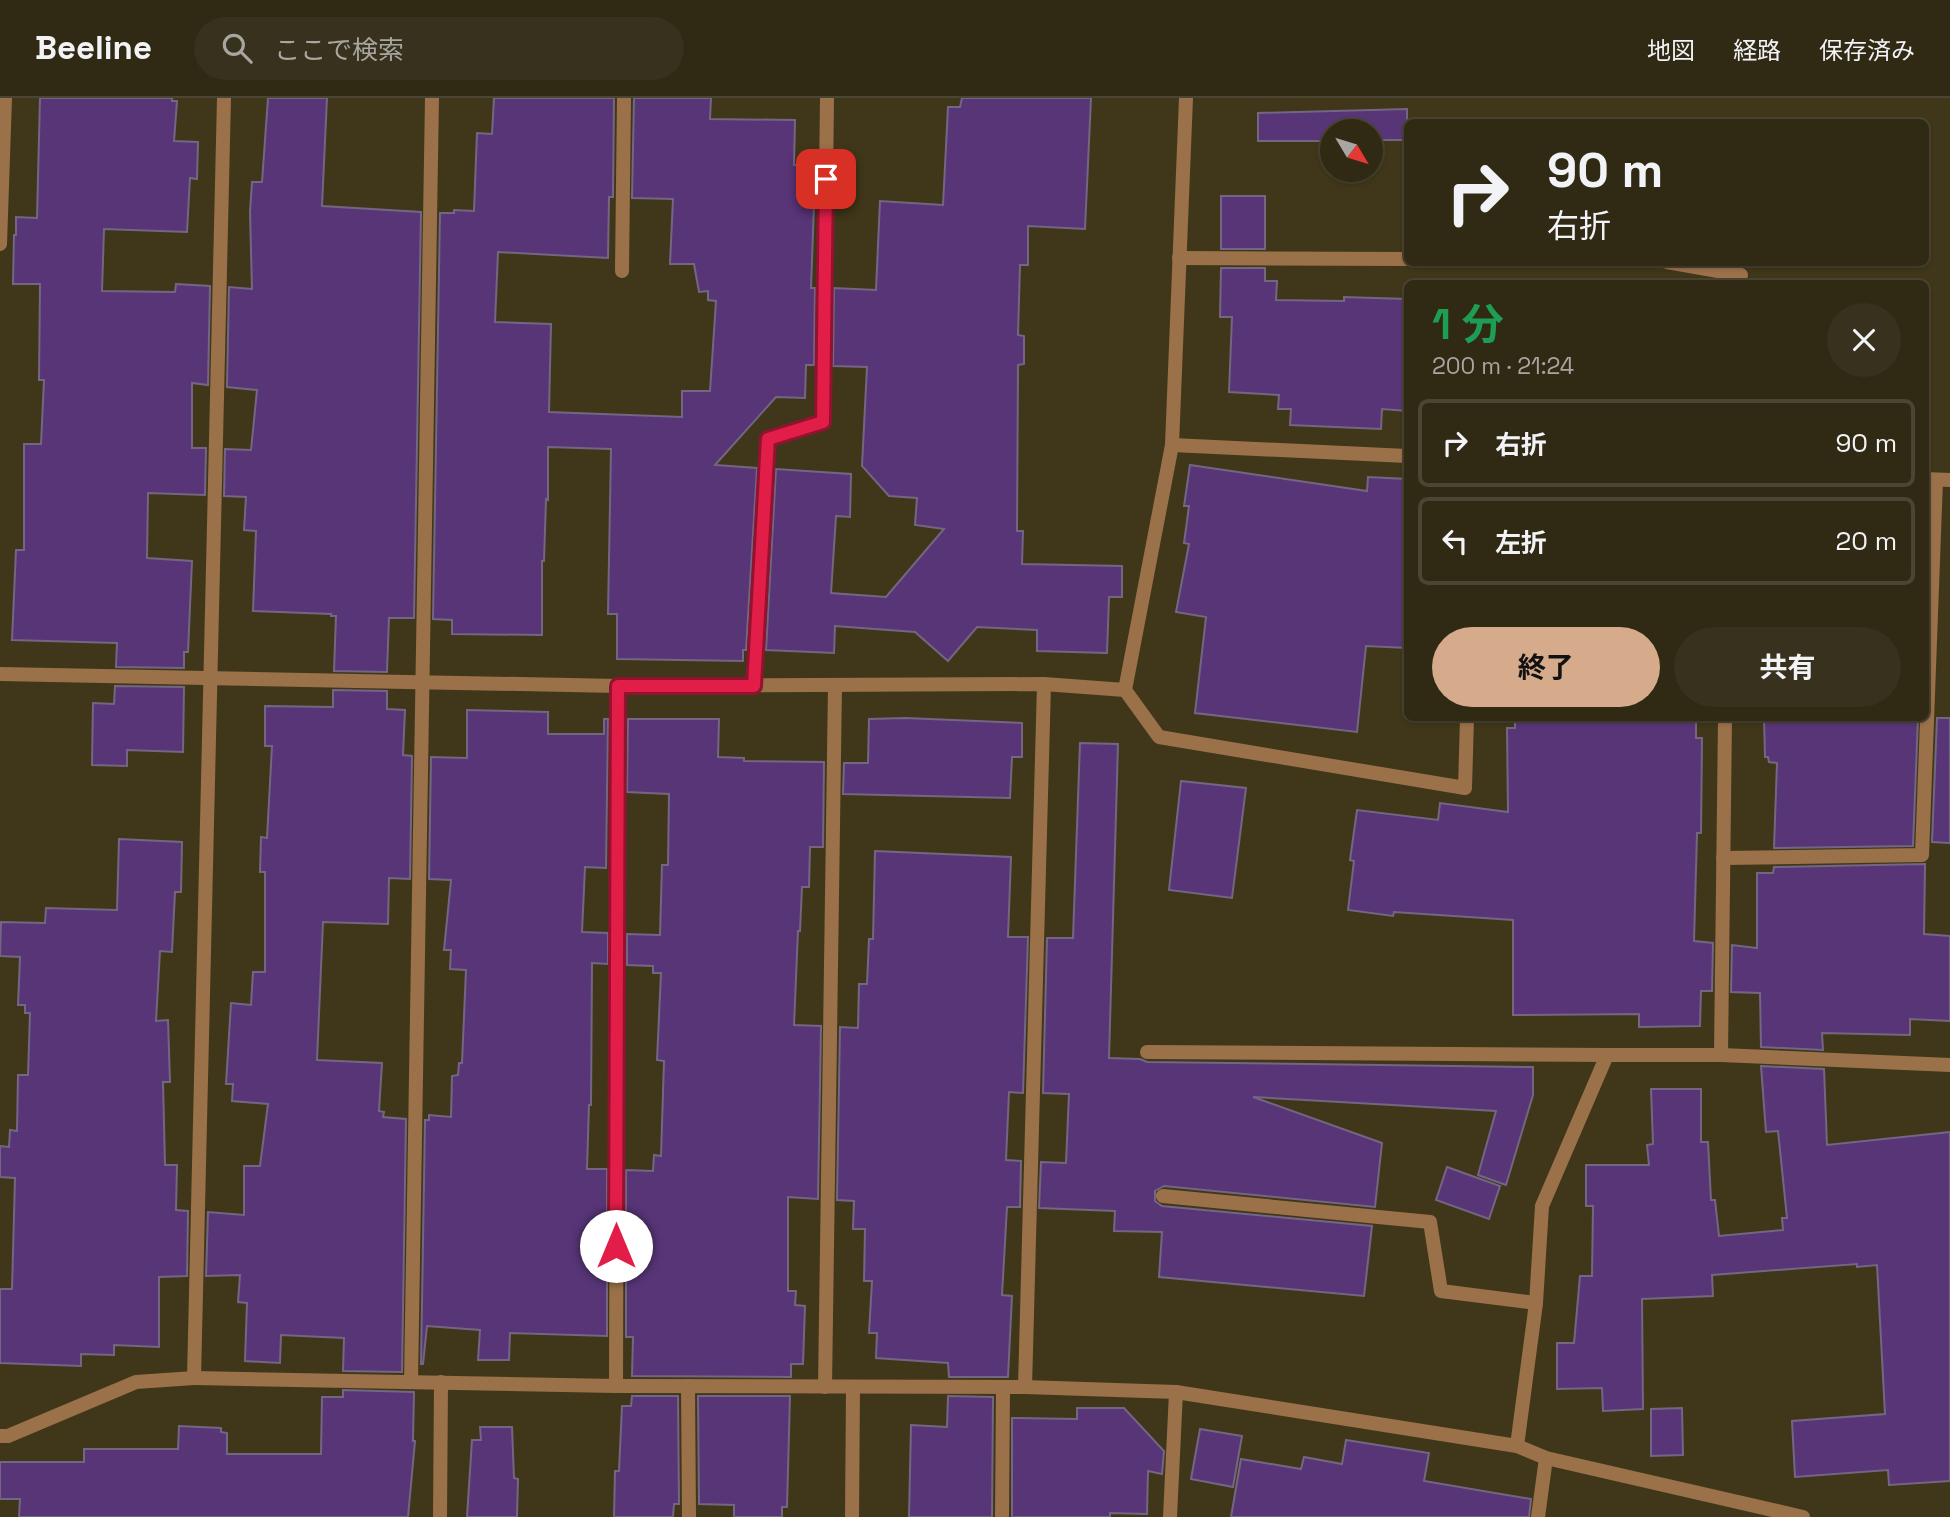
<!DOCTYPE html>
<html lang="ja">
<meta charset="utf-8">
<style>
:root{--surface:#302914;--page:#38311d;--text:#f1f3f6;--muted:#a8a6a0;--line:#4b4534;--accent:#d6ab8b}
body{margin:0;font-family:"Space Grotesk","Noto Sans JP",sans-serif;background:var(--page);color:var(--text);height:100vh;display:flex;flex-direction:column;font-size:26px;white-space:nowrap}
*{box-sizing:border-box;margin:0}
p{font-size:23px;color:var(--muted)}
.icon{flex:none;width:38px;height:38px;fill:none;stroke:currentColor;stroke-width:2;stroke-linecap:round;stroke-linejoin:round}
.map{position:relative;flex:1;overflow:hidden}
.panel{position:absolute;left:1404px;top:182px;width:525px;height:441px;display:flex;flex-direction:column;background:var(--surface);border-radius:10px;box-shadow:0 2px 5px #0004,0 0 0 2px var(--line)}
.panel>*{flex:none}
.top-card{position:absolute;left:1404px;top:21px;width:525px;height:147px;border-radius:10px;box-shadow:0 2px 5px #0004,0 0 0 2px var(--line);background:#302914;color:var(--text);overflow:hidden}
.needle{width:46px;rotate:128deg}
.controls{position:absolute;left:1320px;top:21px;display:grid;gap:14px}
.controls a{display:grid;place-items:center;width:63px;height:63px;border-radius:50%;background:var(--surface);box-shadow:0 2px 5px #0004,0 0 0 2px var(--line);font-size:35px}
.pin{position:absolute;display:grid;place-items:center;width:60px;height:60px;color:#fff;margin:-30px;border-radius:14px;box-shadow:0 4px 10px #0006}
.me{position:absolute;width:77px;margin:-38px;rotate:0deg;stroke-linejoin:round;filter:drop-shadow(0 0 5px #0008)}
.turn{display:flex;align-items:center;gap:24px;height:147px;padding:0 28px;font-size:32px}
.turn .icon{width:91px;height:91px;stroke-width:2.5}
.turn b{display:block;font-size:49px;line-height:60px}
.round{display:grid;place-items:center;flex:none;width:74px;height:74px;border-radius:37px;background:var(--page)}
.overview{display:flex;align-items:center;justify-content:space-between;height:119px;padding:0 28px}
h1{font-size:42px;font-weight:700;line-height:52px;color:#1e9e55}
.cta{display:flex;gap:14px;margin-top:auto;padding:14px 28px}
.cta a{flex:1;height:80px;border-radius:42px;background:var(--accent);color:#111;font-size:28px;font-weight:700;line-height:80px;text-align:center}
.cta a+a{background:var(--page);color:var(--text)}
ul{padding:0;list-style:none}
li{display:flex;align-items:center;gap:21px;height:88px;margin:0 14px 10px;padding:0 14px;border:4px solid var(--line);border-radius:10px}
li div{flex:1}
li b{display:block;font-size:26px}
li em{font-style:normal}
header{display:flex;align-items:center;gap:42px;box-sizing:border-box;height:98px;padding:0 35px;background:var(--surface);border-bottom:2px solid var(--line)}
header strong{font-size:33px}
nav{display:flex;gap:38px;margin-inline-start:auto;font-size:24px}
.search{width:490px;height:63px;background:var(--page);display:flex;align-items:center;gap:18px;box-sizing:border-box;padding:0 24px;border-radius:38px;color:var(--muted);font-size:26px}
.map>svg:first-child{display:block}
</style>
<header>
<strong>Beeline</strong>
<div class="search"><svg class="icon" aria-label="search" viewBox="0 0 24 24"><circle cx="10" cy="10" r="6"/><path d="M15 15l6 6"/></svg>ここで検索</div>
<nav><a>地図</a><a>経路</a><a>保存済み</a></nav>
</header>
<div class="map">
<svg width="1950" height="1419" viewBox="0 0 1950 1419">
<rect width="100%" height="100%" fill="#40371a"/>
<g fill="#583577" stroke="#736682" stroke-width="2">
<path d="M 40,0 L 172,0 L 172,3 L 177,3 L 174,43 L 198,44 L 197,81 L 190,80 L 187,134 L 104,131 L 102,193 L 175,194 L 176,186 L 210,188 L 208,287 L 192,285 L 192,350 L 206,350 L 205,397 L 148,395 L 147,460 L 192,463 L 188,554 L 184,554 L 184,570 L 116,569 L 117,545 L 12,542 L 16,452 L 24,452 L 24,346 L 41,346 L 44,282 L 39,282 L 40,186 L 13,186 L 14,137 L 16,137 L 16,119 L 37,120 Z"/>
<path d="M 268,0 L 327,0 L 322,108 L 421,114 L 414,520 L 389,520 L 387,574 L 334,573 L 336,518 L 331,518 L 331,516 L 253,513 L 256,433 L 244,432 L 246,399 L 224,398 L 225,351 L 251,352 L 257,292 L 227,289 L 229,189 L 252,191 L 250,114 L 252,84 L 262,84 Z"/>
<path d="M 494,0 L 614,0 L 613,99 L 609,99 L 608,160 L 498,154 L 495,224 L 551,226 L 549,314 L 682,319 L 682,293 L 710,293 L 716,203 L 708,202 L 708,193 L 699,194 L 694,166 L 670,166 L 673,101 L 632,100 L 634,0 L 711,0 L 710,21 L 795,22 L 794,67 L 804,67 L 802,106 L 814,107 L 811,190 L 815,190 L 814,267 L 806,267 L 805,300 L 776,299 L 715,367 L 757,370 L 746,552 L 743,552 L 743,563 L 617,561 L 617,516 L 608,516 L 611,351 L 548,349 L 548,402 L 546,401 L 544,463 L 542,463 L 542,537 L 452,536 L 452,522 L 433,521 L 440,115 L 454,115 L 454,112 L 474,113 L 477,35 L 492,36 Z"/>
<path d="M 962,0 L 1091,0 L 1085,131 L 1028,128 L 1028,167 L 1020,167 L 1018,237 L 1024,238 L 1024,266 L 1018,267 L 1017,433 L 1023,433 L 1022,466 L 1122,468 L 1122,499 L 1109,499 L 1107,555 L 1037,553 L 1037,532 L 977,529 L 948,563 L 915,534 L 835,528 L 834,555 L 766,552 L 776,371 L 851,376 L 850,419 L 836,418 L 831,495 L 886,499 L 944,431 L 915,427 L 917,400 L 889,398 L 862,368 L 867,269 L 833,268 L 834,190 L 876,192 L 880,103 L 943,107 L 948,9 L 960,9 Z"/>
<path d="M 1407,11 L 1407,42 L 1370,42 L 1370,33 L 1332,33 L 1332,43 L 1258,43 L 1258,15 Z"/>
<rect x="1221" y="98" width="44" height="53"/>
<path d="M 1221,170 L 1265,170 L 1265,183 L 1277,183 L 1276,202 L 1344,203 L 1344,199 L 1407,201 L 1407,313 L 1382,311 L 1381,331 L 1290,327 L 1291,311 L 1278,311 L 1279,297 L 1229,294 L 1232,219 L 1220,219 Z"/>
<path d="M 1190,367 L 1367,393 L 1368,379 L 1407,381 L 1407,550 L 1366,548 L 1357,634 L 1195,615 L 1206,519 L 1176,514 L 1189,446 L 1184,445 L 1189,408 L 1184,408 Z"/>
<path d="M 115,588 L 184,589 L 183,654 L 127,652 L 127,668 L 92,667 L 93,605 L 114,606 Z"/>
<path d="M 333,592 L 387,593 L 387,611 L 405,612 L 403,657 L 412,658 L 410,781 L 389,780 L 388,826 L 323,824 L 317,962 L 382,965 L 379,1013 L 384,1014 L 383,1019 L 406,1021 L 402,1274 L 343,1273 L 344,1240 L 281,1237 L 280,1265 L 245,1263 L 247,1205 L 238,1204 L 240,1177 L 206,1178 L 208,1114 L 244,1117 L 244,1068 L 260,1068 L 268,1006 L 232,1003 L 233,986 L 226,986 L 231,905 L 251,907 L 253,874 L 265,874 L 265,774 L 260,774 L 261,739 L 267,740 L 272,648 L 265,648 L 265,608 L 333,609 Z"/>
<path d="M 467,612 L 548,614 L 548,636 L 604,636 L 604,621 L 608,621 L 606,770 L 585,769 L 582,834 L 608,835 L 608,866 L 592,865 L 591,1007 L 589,1007 L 587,1071 L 607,1071 L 607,1238 L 510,1235 L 509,1262 L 478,1262 L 480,1232 L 427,1228 L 423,1266 L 421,1266 L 425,1022 L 429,1022 L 429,1017 L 451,1019 L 452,978 L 458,977 L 459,965 L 462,965 L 466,872 L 450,871 L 451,852 L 444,852 L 451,782 L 429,781 L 431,659 L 467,660 Z"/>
<path d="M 906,620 L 1022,625 L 1022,659 L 1012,659 L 1010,700 L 843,696 L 844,665 L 868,665 L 869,621 Z"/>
<path d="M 1515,620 L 1696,620 L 1696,640 L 1702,640 L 1701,735 L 1697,735 L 1694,843 L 1713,845 L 1712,893 L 1701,893 L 1700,928 L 1639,929 L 1639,916 L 1513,917 L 1513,822 L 1394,814 L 1393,818 L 1348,812 L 1354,763 L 1350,762 L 1357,712 L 1438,722 L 1440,705 L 1508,714 L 1507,630 L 1515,630 Z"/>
<path d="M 1764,620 L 1918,620 L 1913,748 L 1774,750 L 1777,665 L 1769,664 L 1768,659 L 1765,659 Z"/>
<path d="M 1937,620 L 1950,620 L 1950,745 L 1932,744 Z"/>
<path d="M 628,621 L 719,621 L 718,659 L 744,660 L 744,663 L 824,664 L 823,749 L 810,749 L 809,789 L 802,789 L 800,833 L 798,833 L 794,927 L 821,928 L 818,1101 L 788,1099 L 788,1193 L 796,1193 L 795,1207 L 805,1208 L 803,1266 L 791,1266 L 791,1279 L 632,1278 L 633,1239 L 626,1239 L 626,1072 L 653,1073 L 654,1057 L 661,1058 L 664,963 L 657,962 L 661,875 L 653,875 L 653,868 L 627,867 L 627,836 L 660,837 L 662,767 L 668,767 L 669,696 L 627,694 Z"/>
<path d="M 1080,645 L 1118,646 L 1109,960 L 1140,961 L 1147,964 L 1533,969 L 1533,997 L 1506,1087 L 1478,1077 L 1496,1013 L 1253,999 L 1382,1045 L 1375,1109 L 1164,1088 L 1155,1093 L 1155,1103 L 1162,1108 L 1372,1128 L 1364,1198 L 1159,1179 L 1162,1134 L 1114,1133 L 1115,1113 L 1039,1110 L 1041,1064 L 1066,1065 L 1069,996 L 1043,995 L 1047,840 L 1073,840 Z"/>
<path d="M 1181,683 L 1246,690 L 1232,800 L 1169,792 Z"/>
<path d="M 119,741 L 182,744 L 181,794 L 175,794 L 172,854 L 160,853 L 156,923 L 168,922 L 170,984 L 163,984 L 165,1067 L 177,1067 L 176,1112 L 188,1113 L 187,1178 L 159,1179 L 159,1249 L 114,1247 L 114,1257 L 81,1256 L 81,1268 L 0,1265 L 0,1191 L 12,1191 L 15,1080 L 0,1079 L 0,1048 L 9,1049 L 10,1032 L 17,1033 L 18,977 L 28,977 L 30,915 L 25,915 L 25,907 L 18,907 L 20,859 L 0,858 L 1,824 L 45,825 L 46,810 L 117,812 Z"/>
<path d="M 875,753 L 1011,759 L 1008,839 L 1028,839 L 1023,995 L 1009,994 L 1006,1062 L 1021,1063 L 1020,1109 L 1007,1109 L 1002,1197 L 1012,1198 L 1008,1279 L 949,1279 L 948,1265 L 876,1260 L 877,1235 L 869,1235 L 872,1183 L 864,1183 L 865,1131 L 853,1131 L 854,1103 L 837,1102 L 840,929 L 858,930 L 859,886 L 867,886 L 869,841 L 873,841 Z"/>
<path d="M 1925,766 L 1924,836 L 1950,838 L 1950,923 L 1910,921 L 1910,937 L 1822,935 L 1823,952 L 1761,949 L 1760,895 L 1731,894 L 1732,847 L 1757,850 L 1757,775 L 1773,775 L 1774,769 Z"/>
<path d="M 1761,968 L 1824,971 L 1827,1047 L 1950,1034 L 1950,1383 L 1889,1387 L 1888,1372 L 1795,1379 L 1792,1323 L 1885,1316 L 1877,1167 L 1857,1169 L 1857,1166 L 1712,1177 L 1713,1198 L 1642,1201 L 1643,1311 L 1603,1313 L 1602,1290 L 1557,1291 L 1557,1245 L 1574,1245 L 1580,1178 L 1592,1178 L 1593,1108 L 1586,1108 L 1586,1067 L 1649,1067 L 1647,1047 L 1653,1046 L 1651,991 L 1701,991 L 1701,1044 L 1708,1044 L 1711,1102 L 1715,1102 L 1719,1138 L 1783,1132 L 1782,1120 L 1787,1120 L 1778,1033 L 1766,1034 Z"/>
<path d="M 1447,1069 L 1500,1088 L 1489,1121 L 1436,1102 Z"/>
<path d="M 343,1292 L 414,1294 L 413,1343 L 415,1343 L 408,1419 L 19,1419 L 20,1401 L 0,1401 L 0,1364 L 84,1364 L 84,1351 L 178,1351 L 179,1328 L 221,1330 L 221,1334 L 227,1335 L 227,1356 L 321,1356 L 322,1299 L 343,1299 Z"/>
<path d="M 632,1298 L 678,1298 L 679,1406 L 674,1406 L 673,1419 L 614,1419 L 615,1373 L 619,1373 L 622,1308 L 631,1308 Z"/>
<path d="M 698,1298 L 790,1298 L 787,1409 L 782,1409 L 782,1419 L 734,1419 L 734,1407 L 699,1406 Z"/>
<path d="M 948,1298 L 993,1299 L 992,1419 L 909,1419 L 911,1327 L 947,1329 Z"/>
<path d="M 1077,1310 L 1124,1310 L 1164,1353 L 1162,1376 L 1148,1373 L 1147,1416 L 1110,1415 L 1110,1419 L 1012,1419 L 1012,1320 L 1077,1321 Z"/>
<path d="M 1682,1310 L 1683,1357 L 1651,1358 L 1651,1311 Z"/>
<path d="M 480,1329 L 512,1329 L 514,1380 L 518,1381 L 517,1419 L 467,1419 L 472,1342 L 481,1342 Z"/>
<path d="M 1200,1331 L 1242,1338 L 1233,1389 L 1191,1381 Z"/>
<path d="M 1346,1342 L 1429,1355 L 1424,1383 L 1531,1401 L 1529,1419 L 1231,1419 L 1241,1361 L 1301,1371 L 1304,1359 L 1342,1366 Z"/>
</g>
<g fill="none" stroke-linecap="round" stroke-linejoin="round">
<g stroke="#9b7149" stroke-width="14">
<path d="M 0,146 L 5,0"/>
<path d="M 1179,160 L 1407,161"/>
<path d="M 1667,164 L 1741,177"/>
<path d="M 622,173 L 624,0"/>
<path d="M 1172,347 L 1407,358"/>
<path d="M 1925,381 L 1950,382"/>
<path d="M 0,576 L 618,588 L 1044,586 L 1125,592 L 1172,347 L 1186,0"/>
<path d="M 754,588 L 768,341 L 823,324 L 827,0"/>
<path d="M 1125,592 L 1159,639 L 1465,690 L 1467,620"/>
<path d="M 1723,760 L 1922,757 L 1936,382"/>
<path d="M 1147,954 L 1607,957"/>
<path d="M 1721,957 L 1725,620"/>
<path d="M 1163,1098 L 1430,1124 L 1441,1193 L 1536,1205"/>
<path d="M 194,1280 L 616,1288 L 1025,1289 L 1176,1294 L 1517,1348 L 1546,1360 L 1803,1419"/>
<path d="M 411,1284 L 432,0"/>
<path d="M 616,1288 L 618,588"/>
<path d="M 688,1288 L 689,1419"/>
<path d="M 825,1289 L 835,587"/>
<path d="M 1025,1289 L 1044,586"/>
<path d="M 0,1338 L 8,1338 L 136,1284 L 194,1280 L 224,0"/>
<path d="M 1517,1348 L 1536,1205 L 1542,1108 L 1607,957 L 1721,957 L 1950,967"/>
<path d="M 440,1419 L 441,1284"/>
<path d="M 852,1419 L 853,1289"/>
<path d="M 1002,1419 L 1003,1290"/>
<path d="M 1170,1419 L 1176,1294"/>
<path d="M 1538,1419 L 1546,1360"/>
</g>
</g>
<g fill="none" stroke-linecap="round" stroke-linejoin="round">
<defs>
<path id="route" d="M 616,1148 L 618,588 L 754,588 L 768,341 L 823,324 L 826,81"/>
</defs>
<use href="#route" stroke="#92132f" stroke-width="18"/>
<use href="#route" stroke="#e11d48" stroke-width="12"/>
</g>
</svg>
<div class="controls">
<a><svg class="needle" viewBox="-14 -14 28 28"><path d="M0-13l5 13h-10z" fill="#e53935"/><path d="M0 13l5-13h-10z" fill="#a8a6a0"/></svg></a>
</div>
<div class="pin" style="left:826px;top:81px;background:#d93025"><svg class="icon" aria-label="arrive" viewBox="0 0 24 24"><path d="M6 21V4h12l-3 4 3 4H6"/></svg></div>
<svg class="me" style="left:616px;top:1148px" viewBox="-20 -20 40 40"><circle r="19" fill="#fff"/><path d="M0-13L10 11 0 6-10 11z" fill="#e11d48"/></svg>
<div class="top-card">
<div class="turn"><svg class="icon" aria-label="right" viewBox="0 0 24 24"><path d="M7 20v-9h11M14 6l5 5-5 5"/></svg><div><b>90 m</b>右折</div></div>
</div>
<section class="panel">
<div class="overview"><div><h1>1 分</h1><p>200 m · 21:24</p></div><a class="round"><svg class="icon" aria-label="close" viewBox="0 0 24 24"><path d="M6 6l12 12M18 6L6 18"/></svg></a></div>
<ul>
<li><svg class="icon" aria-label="right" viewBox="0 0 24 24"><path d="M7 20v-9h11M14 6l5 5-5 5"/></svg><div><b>右折</b></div><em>90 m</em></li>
<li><svg class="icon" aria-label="left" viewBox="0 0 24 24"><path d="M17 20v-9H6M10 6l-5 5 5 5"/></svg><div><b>左折</b></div><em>20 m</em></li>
</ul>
<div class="cta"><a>終了</a><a>共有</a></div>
</section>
</div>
